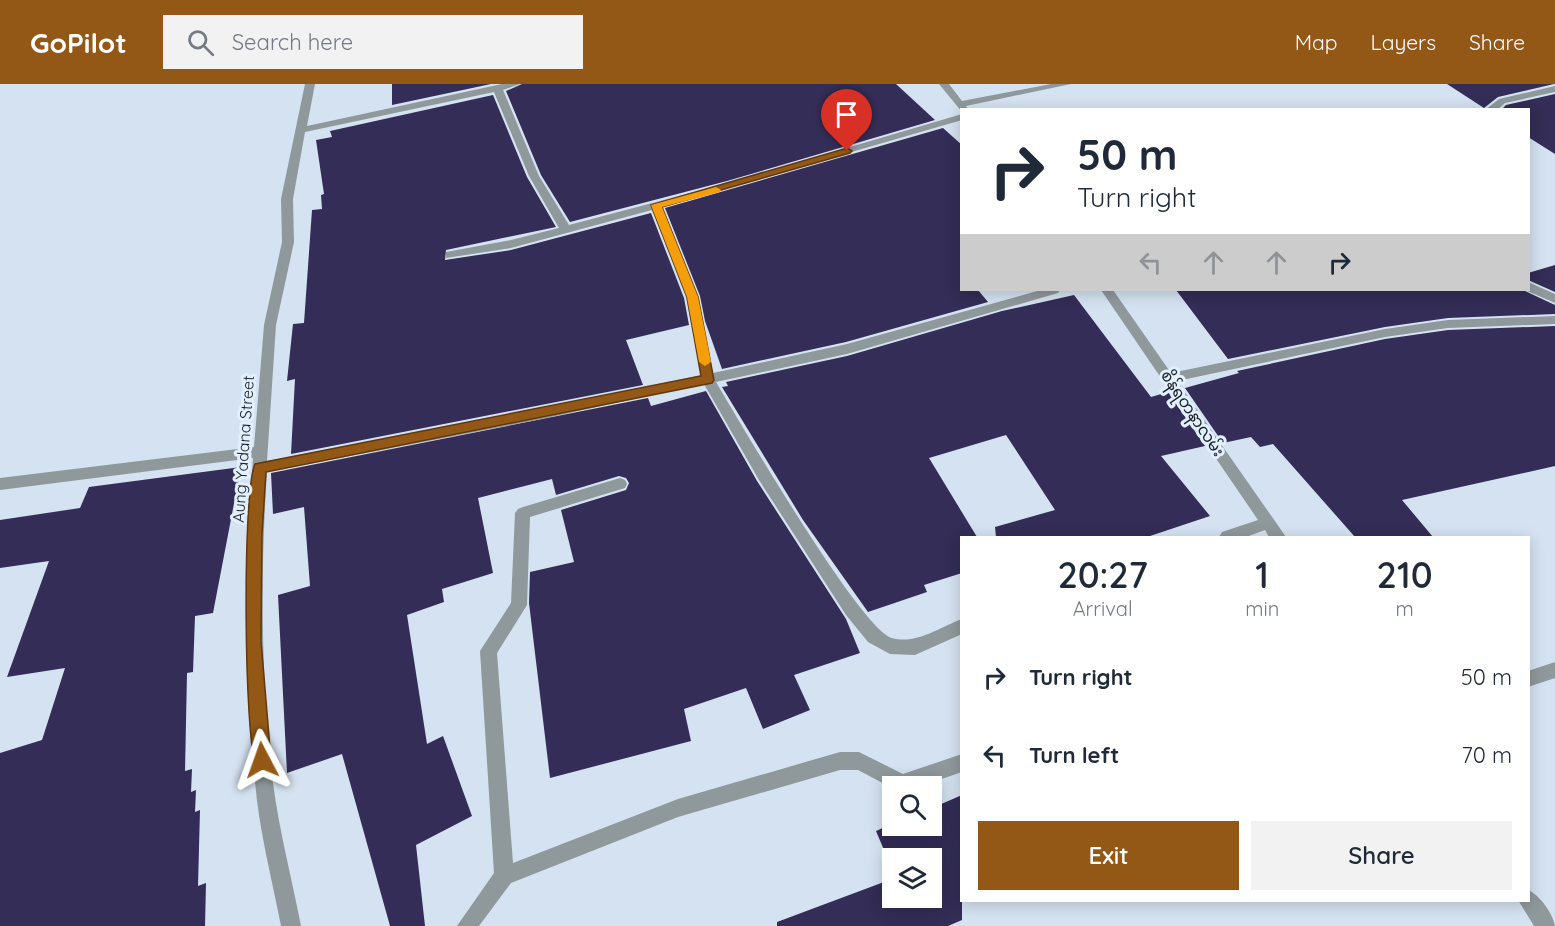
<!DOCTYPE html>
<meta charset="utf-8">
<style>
:root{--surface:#fff;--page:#f2f2f3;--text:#1f2937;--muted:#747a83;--accent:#935816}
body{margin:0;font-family:Quicksand,"Noto Sans Myanmar",sans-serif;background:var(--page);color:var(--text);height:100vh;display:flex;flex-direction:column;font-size:22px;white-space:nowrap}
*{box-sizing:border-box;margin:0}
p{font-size:20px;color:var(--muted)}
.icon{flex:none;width:33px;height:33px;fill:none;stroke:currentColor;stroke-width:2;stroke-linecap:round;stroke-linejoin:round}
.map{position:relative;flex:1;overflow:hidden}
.details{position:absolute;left:960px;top:452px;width:570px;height:366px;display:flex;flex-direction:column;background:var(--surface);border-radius:0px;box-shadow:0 3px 15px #0003}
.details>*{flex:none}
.top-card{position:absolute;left:960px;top:24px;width:570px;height:183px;border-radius:0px;box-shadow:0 3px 15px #0003;background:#fff;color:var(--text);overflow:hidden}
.buttons{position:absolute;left:882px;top:692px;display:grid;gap:12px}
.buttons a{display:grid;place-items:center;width:60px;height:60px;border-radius:0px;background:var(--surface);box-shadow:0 3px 15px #0003;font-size:30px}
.pin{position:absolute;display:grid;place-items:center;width:51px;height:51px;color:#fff;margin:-62px -26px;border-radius:50% 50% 50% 0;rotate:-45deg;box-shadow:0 0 6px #0007}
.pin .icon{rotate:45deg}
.me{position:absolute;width:66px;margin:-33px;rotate:356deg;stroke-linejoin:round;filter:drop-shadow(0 0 4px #0008)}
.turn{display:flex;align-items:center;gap:21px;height:126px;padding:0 18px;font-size:27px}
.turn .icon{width:78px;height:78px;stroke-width:2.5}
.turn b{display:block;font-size:42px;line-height:51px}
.lanes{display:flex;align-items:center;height:57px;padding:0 18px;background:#0003;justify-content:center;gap:30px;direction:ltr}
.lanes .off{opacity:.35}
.eta{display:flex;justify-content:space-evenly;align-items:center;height:102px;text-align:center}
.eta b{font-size:36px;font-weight:600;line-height:42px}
.primary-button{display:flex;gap:12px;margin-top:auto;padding:12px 18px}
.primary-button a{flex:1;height:69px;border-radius:0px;background:var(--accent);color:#fff;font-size:24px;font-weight:600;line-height:69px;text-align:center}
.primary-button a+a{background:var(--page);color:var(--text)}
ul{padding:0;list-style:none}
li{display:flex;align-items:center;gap:18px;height:78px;padding:0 18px}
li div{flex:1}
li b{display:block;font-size:22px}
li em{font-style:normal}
header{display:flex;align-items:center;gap:36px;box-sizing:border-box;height:84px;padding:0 30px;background:var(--accent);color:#fff}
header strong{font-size:28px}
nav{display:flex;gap:33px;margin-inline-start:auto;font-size:21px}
.search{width:420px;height:54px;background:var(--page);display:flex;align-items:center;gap:15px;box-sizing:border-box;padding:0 21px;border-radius:0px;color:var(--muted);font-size:22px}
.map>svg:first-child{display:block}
</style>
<header>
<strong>GoPilot</strong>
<div class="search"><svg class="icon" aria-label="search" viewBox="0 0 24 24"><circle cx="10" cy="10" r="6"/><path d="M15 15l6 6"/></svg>Search here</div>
<nav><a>Map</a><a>Layers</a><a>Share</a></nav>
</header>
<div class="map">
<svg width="1555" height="842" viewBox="0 0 1555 842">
<rect width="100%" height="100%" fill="#d5e2f1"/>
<g fill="#332d57">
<path d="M 392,0 L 491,0 L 392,21 Z"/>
<path d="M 522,0 L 896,0 L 935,36 L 727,97 L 570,138 L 541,91 L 506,7 Z"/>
<path d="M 1447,0 L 1554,0 L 1498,13 L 1484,24 Z"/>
<path d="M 1555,10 L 1555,70 L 1528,53 L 1528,26 L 1501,26 L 1506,21 Z"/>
<path d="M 493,11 L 527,93 L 556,143 L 446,166 L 445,176 L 511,166 L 651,129 L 684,214 L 689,241 L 626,256 L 643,301 L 291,370 L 295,295 L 287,297 L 293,240 L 304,239 L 312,126 L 322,125 L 321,111 L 324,110 L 316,56 L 332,53 L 330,47 Z"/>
<path d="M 943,44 L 962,61 L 962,206 L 978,206 L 988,218 L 846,258 L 722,285 L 705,237 L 700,212 L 665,124 Z"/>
<path d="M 1555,181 L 1555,208 L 1528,196 L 1528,189 Z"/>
<path d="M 1176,206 L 1523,206 L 1555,221 L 1555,230 L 1448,234 L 1385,243 L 1228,275 Z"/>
<path d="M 1074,211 L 1151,313 L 1168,308 L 1205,362 L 1161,372 L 1210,432 L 1147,453 L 996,453 L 995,443 L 1055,426 L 1006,351 L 929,374 L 977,453 L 962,453 L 962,489 L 924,501 L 927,508 L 868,528 L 803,436 L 722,303 L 728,302 L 726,298 L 847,272 L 1002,227 Z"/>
<path d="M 1555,242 L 1555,382 L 1402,416 L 1433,453 L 1355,453 L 1273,360 L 1260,363 L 1251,353 L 1223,359 L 1185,304 L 1239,289 L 1237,287 L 1385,255 L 1448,246 Z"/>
<path d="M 706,307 L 757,397 L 846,535 L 860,569 L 794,591 L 810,626 L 763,645 L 746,604 L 684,625 L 691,657 L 550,694 L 529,519 L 530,488 L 574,478 L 561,426 L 626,406 L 629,399 L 626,394 L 619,392 L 556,411 L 552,395 L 478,414 L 493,489 L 442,505 L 444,518 L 407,531 L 427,660 L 443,652 L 472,732 L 416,761 L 425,842 L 390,842 L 342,670 L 287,689 L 278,511 L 310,502 L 304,423 L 273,430 L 271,389 L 648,314 L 651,322 Z"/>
<path d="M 241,383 L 213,529 L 195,532 L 193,588 L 187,589 L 185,687 L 192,685 L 191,708 L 196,706 L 195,728 L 200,726 L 198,802 L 206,799 L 205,842 L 0,842 L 0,669 L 42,656 L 65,584 L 7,593 L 49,477 L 0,484 L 0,436 L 80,424 L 89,403 Z"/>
<path d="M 962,711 L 962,836 L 948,842 L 777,842 L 777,838 L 892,795 L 892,813 L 932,813 L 932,774 L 892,774 L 892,785 L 876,747 L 892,740 L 932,741 L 932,724 Z"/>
</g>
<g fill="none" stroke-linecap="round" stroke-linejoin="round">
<g fill="#8f989b" fill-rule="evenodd">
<path d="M 305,0 L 315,0 L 307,42 L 502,0 L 520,0 L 503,6 L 539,92 L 569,141 L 728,99 L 962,30 L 962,36 L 662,123 L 698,213 L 713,289 L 847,260 L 1041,206 L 1060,206 L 1058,209 L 847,270 L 716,298 C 739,337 861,546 892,554 C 916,561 940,543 962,535 L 962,550 L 915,571 L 890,570 L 868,558 L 846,531 L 759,396 L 704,300 L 532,337 L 267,388 C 260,492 261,596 273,699 C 279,746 292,795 301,842 L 281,842 C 272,795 259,746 255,698 C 244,590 245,483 253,374 L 0,406 L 0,394 L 254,363 L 264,241 L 282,158 L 281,115 ZM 494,8 L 529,92 L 559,144 L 511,156 L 446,168 L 446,174 L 511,164 L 652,126 L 686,213 L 701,291 L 532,327 L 267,377 L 276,241 L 294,158 L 293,115 L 305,48 Z"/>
<path d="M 939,0 L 949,0 L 962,17 L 1051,0 L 1071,0 L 966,22 L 969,26 L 962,26 L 962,28 Z"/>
<path d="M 1555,2 L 1555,8 L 1505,19 L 1497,26 L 1485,26 L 1499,15 Z"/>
<path d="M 1528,198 L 1555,210 L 1555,219 L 1525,206 L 1528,206 Z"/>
<path d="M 1101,206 L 1113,206 L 1171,289 L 1385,245 L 1448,236 L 1555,232 L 1555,240 L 1448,244 L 1385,253 L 1177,297 L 1286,453 L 1269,453 L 1265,446 L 1246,453 L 1219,453 L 1222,448 L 1258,436 Z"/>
<path d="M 620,394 L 625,396 L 627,400 L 625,404 L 530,433 L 527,521 L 497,569 L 513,779 L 678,715 L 840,668 L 859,668 L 903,690 L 962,670 L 962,688 L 921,702 L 892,702 L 892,704 L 858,686 L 840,686 L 678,733 L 511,799 L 479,842 L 457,842 L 494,789 L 480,567 L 511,519 L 515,429 L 518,425 L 523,423 Z"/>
<path d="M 1555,578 L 1555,594 L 1528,603 L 1528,587 Z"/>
<path d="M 1528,806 C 1540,811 1553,830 1555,842 L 1534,842 L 1518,816 L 1528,816 Z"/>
</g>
</g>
<path fill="#935816" stroke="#60390e" stroke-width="1.5" d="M 847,64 L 852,67 L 850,69 L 662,123 L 698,213 L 714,296 L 712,299 L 266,388 L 262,450 L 261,557 L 271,676 L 268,682 L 262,685 L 256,682 C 244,653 242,408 255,380 L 701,292 L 687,213 L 651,121 Z"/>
<path fill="#f59e0b" d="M 716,103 L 721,106 L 720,108 L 662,123 L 698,213 L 711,278 L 705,282 L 699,278 L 687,213 L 651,121 Z"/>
<g text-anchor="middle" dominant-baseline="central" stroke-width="6" stroke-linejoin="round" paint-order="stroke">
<g font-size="16" fill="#1a1f24" stroke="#e2efff">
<text transform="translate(1193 329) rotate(56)">စိန်ရတနာလမ်း</text>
<text transform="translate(243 365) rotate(-86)">Aung Yadana Street</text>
</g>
</g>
</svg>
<div class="buttons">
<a><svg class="icon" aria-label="search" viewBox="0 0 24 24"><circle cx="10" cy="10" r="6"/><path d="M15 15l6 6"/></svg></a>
<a><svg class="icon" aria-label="layers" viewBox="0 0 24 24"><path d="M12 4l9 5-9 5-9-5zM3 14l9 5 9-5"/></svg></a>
</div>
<div class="pin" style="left:847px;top:67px;background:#d93025"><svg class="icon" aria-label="arrive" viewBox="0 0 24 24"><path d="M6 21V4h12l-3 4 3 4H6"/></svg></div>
<svg class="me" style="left:262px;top:676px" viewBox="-20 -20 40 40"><path d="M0-17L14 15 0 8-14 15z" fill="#935816" stroke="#fff" stroke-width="4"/></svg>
<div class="top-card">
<div class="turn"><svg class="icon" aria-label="right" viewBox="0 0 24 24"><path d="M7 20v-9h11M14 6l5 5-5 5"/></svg><div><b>50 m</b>Turn right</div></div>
<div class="lanes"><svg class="icon off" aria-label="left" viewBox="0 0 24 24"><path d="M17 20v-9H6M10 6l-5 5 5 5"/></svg><svg class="icon off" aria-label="ahead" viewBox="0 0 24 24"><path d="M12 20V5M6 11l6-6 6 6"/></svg><svg class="icon off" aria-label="ahead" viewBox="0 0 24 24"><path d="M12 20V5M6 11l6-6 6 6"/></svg><svg class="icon" aria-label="right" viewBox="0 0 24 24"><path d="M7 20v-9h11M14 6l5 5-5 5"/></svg></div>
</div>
<section class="details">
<div class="eta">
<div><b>20:27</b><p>Arrival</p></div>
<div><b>1</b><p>min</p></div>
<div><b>210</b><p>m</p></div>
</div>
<ul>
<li><svg class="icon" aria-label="right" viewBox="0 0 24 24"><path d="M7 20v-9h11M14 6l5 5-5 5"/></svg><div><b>Turn right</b></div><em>50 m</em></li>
<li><svg class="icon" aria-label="left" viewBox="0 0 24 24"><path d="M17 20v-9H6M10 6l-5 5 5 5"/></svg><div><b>Turn left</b></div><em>70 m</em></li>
</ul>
<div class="primary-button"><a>Exit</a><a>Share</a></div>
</section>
</div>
